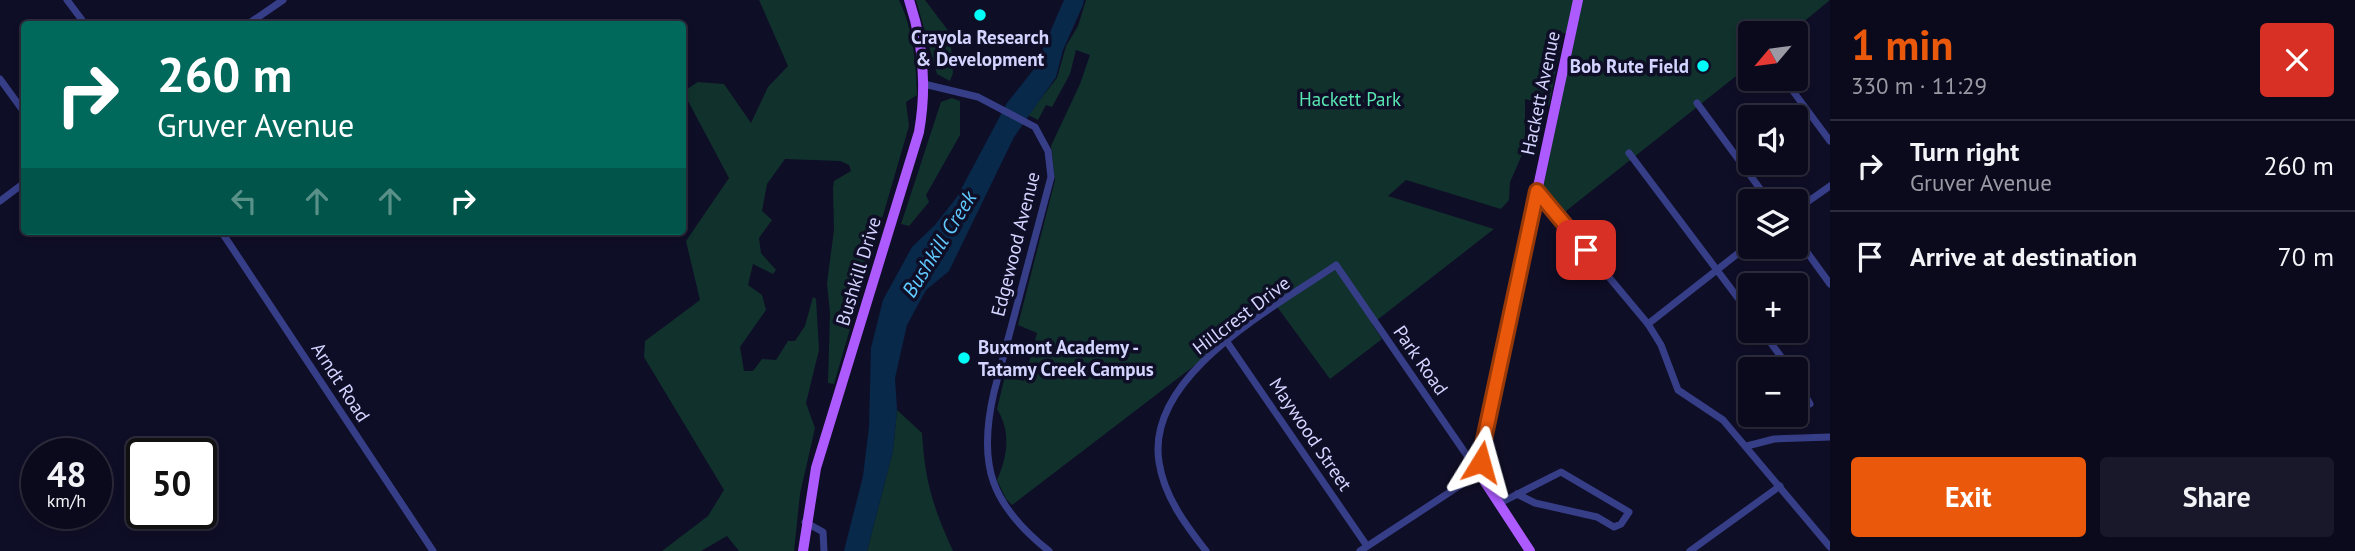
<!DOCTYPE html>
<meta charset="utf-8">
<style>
:root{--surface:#0b0a1d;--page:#19182a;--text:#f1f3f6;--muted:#9a9aa4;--line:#2b2b3b;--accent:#ea580c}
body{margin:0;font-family:"PT Sans",sans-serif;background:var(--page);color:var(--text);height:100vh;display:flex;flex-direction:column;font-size:26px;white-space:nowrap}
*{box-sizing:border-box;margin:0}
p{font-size:23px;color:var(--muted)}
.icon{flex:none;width:38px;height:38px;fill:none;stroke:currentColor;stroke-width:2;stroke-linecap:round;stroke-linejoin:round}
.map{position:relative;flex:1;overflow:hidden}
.drawer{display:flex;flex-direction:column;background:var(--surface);width:525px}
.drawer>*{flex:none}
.hud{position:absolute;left:21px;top:21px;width:665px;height:214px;border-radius:7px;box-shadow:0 4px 10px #0003,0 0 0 2px var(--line);background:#00695c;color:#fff;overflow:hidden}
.needle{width:46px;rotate:241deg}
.controls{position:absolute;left:1738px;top:21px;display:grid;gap:14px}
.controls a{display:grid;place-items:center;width:70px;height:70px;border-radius:7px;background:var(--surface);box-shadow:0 4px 10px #0003,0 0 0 2px var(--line);font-size:35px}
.speed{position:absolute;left:21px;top:438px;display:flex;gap:14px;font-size:35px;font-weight:700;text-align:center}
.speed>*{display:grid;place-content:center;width:91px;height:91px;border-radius:50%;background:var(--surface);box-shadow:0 4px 10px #0003,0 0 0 2px var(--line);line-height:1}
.speed small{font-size:18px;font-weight:400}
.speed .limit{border:4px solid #111;border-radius:10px;background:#fff;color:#111}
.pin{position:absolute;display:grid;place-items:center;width:60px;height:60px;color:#fff;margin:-30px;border-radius:14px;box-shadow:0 4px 10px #0006}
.me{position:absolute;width:77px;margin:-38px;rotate:8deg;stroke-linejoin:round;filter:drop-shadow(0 0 5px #0008)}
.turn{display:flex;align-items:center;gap:24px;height:147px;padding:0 21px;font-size:32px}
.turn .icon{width:91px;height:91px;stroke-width:2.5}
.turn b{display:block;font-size:49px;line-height:60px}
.lanes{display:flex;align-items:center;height:66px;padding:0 21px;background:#0003;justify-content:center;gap:35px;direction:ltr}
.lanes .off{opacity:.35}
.round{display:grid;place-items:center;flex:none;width:74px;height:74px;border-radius:7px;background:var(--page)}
.summary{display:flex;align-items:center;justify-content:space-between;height:119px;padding:0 21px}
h1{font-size:42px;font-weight:600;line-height:52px;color:var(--accent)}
.button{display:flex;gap:14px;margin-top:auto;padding:14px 21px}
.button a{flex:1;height:80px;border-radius:7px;background:var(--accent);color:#fff;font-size:28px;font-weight:600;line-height:80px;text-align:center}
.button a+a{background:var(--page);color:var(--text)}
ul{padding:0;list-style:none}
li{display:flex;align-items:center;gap:21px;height:91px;padding:0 21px;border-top:2px solid var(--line)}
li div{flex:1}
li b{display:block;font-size:26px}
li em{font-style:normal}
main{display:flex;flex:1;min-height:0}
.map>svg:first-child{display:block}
</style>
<main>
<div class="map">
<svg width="1830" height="551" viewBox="0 0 1830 551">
<rect width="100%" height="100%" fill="#0f0e27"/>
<g fill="#11312c">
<path d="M 759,0 L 899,0 C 913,29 916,63 917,95 L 906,102 L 909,126 L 834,384 L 828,383 L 830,313 L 827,283 L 834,230 L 833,188 L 834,181 L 851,171 L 849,165 L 840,161 L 785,159 L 767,184 L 762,211 L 772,220 L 759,238 L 761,253 L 776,270 L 773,274 L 753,264 L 748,285 L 762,295 L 766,310 L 740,347 L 744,371 L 753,371 L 762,359 L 776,360 L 788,341 L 795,341 L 805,326 L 813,297 L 816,299 L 819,350 L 806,403 L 815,428 L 800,494 L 794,551 L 739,551 L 727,536 L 701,551 L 662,551 L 708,516 L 724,490 L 644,357 L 645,341 L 700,300 L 686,241 L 729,178 L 688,101 L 687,89 L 698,82 L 724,84 L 751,123 L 768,87 L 788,66 Z"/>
<path d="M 916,0 L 925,0 L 950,33 L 953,73 L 950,81 L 937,74 Z"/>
<path d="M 1086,0 L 1830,0 L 1790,33 L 1750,33 L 1750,65 L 1561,215 L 1537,191 L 1571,34 L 1563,33 L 1549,106 L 1525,99 L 1525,148 L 1510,182 L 1509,200 L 1501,209 L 1406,180 L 1388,196 L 1494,229 L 1372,324 L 1382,339 L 1330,379 L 1275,304 L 1012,505 L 1006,499 L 997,480 C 1008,455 1011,432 997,409 L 1005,376 L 1024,381 L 1037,333 L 1018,325 L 1055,180 L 1051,146 L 1080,84 L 1090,55 L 1076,50 L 1070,74 L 1052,107 L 1046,105 L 1038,120 L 1028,115 L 1057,78 L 1066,46 L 1078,26 Z"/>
<path d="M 952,98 L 960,101 L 960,135 L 926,195 L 929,202 L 909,226 L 901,224 L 941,102 Z"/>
<path d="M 897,410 L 922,433 C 925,482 933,507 953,551 L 867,551 L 893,451 Z"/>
</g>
<path fill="#09294a" d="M 1064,0 L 1084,0 L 1083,5 L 1063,50 L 1056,77 L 1014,137 L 949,271 L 926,290 L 907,325 L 895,378 L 897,410 L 893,451 L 867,551 L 844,551 L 863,476 L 869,427 L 871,348 L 883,300 L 912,247 L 935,225 L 957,197 L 1007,103 L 1034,69 Z"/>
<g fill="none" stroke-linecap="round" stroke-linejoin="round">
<g stroke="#373e88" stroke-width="7">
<path d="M 67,0 L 85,24"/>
<path d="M 248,24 L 283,0"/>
<path d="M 0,79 L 24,112"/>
<path d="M 1784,79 L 1830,141"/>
<path d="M 924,84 L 978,97 L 1035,127 L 1048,151 L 1051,177 L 994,392 C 977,465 991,505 1049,551"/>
<path d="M 1697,103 L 1769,201"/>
<path d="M 1629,153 L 1750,314"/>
<path d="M 1537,191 L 1648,324 L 1661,345 L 1678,390 L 1723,420 L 1830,547"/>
<path d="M 0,201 L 24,183"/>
<path d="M 1796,210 L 1830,186"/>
<path d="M 221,231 L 433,551"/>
<path d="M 1796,237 L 1830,284"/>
<path d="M 1648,324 L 1750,244"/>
<path d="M 1762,331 L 1790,369"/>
<path d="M 1227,342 L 1367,546"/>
<path d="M 1796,379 L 1810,404"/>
<path d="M 1747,446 L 1774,439 L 1830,437"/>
<path d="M 1498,504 L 1561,472 L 1629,512 L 1621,524 L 1614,527 L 1597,517 L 1535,503 L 1517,494"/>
<path d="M 805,522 L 823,532 L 824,551"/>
<path d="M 1206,551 C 1185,524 1164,496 1159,462 C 1145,374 1276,307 1336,265 L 1468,457 L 1482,471 L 1360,551"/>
<path d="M 1690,551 L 1780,486"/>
</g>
<g stroke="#ad5aff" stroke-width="10">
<path d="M 803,551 L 816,468 L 919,132 C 927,86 924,44 909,0"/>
<path d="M 1530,551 L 1485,482 L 1482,448 L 1578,0"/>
</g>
</g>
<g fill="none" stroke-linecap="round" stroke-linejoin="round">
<defs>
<path id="route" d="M 1481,462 L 1482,449 L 1537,191 L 1586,250"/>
</defs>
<use href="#route" stroke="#983908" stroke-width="18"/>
<use href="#route" stroke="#ea580c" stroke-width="12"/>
</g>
<g fill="#00fef8" stroke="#0f0e27" stroke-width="2.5">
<circle cx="980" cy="15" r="7"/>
<circle cx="1703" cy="66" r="7"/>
<circle cx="964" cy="358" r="7"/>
</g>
<g text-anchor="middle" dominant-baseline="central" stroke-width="7" stroke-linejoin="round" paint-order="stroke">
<g font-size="19" font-weight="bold" fill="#d3d4ff" stroke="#0f0e27">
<text x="980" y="37">Crayola Research<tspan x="980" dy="22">&amp; Development</tspan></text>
<text x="1689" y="66" text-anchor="end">Bob Rute Field</text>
<text x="978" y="347" text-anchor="start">Buxmont Academy -<tspan x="978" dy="22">Tatamy Creek Campus</tspan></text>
</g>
<g font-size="19" fill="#d3d4ff" stroke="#0f0e27">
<text transform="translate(1540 93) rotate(-78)">Hackett Avenue</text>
<text transform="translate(1015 244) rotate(-76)">Edgewood Avenue</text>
<text transform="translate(858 271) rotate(-73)">Bushkill Drive</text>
<text transform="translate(1241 315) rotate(-37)">Hillcrest Drive</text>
<text transform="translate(1421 360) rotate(55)">Park Road</text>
<text transform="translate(341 382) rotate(57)">Arndt Road</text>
<text transform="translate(1311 434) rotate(56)">Maywood Street</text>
</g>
<g font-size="19" fill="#59e6b1" stroke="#0f0e27">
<text x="1350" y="99">Hackett Park</text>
</g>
<g font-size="21" font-style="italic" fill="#61caff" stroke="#0f0e27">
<text transform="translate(939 244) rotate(-58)">Bushkill Creek</text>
</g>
</g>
</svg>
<div class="controls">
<a><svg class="needle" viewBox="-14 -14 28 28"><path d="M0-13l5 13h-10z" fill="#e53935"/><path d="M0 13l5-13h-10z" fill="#9a9aa4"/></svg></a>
<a><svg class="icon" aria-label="sound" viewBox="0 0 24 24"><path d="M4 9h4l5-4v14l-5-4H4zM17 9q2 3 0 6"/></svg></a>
<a><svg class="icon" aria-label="layers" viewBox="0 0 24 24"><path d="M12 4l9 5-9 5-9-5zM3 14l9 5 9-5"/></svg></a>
<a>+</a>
<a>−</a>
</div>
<div class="speed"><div>48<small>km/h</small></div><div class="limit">50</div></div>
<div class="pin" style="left:1586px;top:250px;background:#d93025"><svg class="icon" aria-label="arrive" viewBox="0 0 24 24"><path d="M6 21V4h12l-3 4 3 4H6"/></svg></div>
<svg class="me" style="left:1481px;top:462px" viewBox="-20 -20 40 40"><path d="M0-17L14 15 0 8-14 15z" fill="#ea580c" stroke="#fff" stroke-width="4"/></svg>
<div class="hud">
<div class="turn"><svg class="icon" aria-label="right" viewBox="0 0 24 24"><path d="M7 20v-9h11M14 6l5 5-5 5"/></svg><div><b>260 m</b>Gruver Avenue</div></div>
<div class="lanes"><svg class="icon off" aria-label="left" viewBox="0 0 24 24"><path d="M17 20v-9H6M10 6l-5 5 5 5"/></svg><svg class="icon off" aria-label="ahead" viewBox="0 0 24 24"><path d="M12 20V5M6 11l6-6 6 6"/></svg><svg class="icon off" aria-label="ahead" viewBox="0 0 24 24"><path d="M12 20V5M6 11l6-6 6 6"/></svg><svg class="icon" aria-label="right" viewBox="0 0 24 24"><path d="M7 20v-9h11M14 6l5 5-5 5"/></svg></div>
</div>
</div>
<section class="drawer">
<div class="summary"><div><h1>1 min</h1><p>330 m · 11:29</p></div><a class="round" style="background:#d93025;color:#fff"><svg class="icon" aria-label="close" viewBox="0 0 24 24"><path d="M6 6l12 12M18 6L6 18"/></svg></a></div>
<ul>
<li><svg class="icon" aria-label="right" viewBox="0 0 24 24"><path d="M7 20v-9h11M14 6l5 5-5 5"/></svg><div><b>Turn right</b><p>Gruver Avenue</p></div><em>260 m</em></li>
<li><svg class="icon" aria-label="arrive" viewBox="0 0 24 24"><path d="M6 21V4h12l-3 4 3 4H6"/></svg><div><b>Arrive at destination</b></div><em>70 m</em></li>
</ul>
<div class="button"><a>Exit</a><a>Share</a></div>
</section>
</main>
